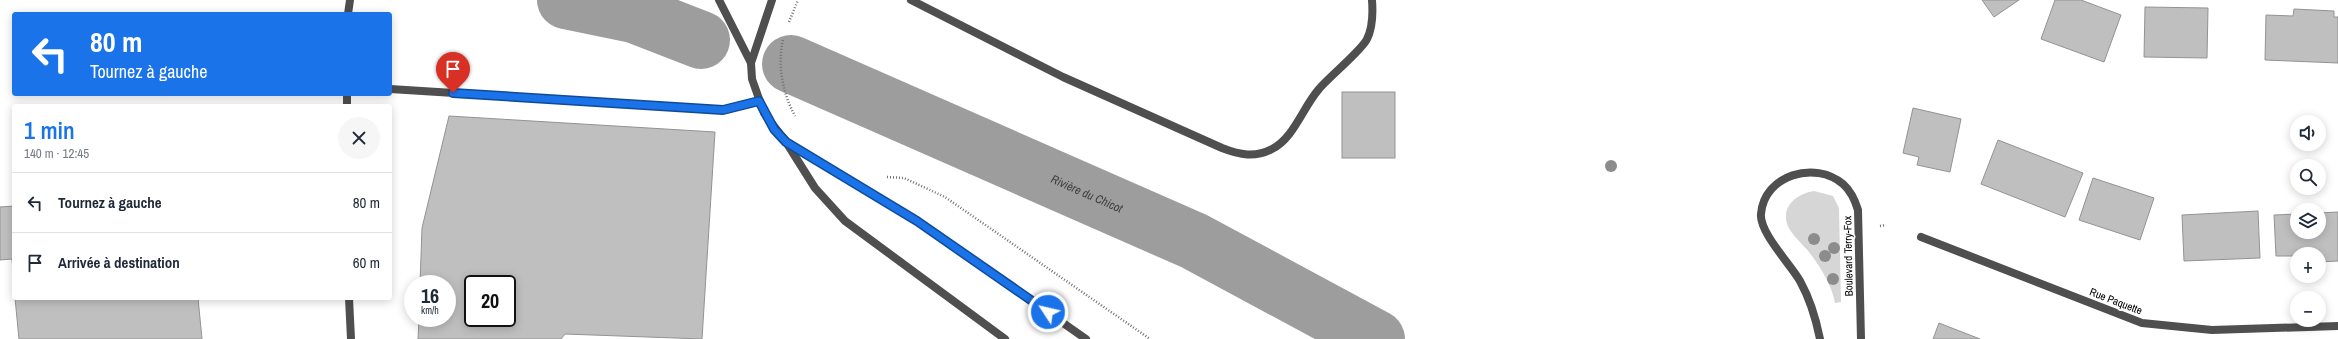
<!DOCTYPE html>
<html lang="fr">
<meta charset="utf-8">
<style>
:root{--surface:#fff;--page:#f6f6f7;--text:#1f2937;--muted:#747a83;--line:#e0e1e3;--accent:#1a73e8}
body{margin:0;font-family:"Archivo Narrow",sans-serif;background:var(--page);color:var(--text);height:100vh;display:flex;flex-direction:column;font-size:15px;white-space:nowrap}
*{box-sizing:border-box;margin:0}
p{font-size:13px;color:var(--muted)}
.icon{flex:none;width:22px;height:22px;fill:none;stroke:currentColor;stroke-width:2;stroke-linecap:round;stroke-linejoin:round}
.map{position:relative;flex:1;overflow:hidden}
.drawer{position:absolute;left:12px;top:104px;width:380px;height:196px;display:flex;flex-direction:column;background:var(--surface);border-radius:4px;box-shadow:0 2px 10px #0003}
.drawer>*{flex:none}
.top-card{position:absolute;left:12px;top:12px;width:380px;height:84px;border-radius:4px;box-shadow:0 2px 10px #0003;background:#1a73e8;color:#fff;overflow:hidden}
.tools{position:absolute;left:2290px;top:115px;display:grid;gap:8px}
.tools a{display:grid;place-items:center;width:36px;height:36px;border-radius:50%;background:var(--surface);box-shadow:0 2px 10px #0003;font-size:20px}
.speed{position:absolute;left:404px;top:275px;display:flex;gap:8px;font-size:20px;font-weight:700;text-align:center}
.speed>*{display:grid;place-content:center;width:52px;height:52px;border-radius:50%;background:var(--surface);box-shadow:0 2px 10px #0003;line-height:1}
.speed small{font-size:10px;font-weight:400}
.speed .limit{border:2px solid #111;border-radius:6px;background:#fff;color:#111}
.pin{position:absolute;display:grid;place-items:center;width:34px;height:34px;color:#fff;margin:-41px -17px;border-radius:50% 50% 50% 0;rotate:-45deg;box-shadow:0 0 4px #0007}
.pin .icon{rotate:45deg}
.me{position:absolute;width:44px;margin:-22px;rotate:305deg;stroke-linejoin:round;filter:drop-shadow(0 0 3px #0008)}
.turn{display:flex;align-items:center;gap:14px;height:84px;padding:0 12px;font-size:18px}
.turn .icon{width:52px;height:52px;stroke-width:2.5}
.turn b{display:block;font-size:28px;line-height:34px}
.round{display:grid;place-items:center;flex:none;width:42px;height:42px;border-radius:21px;background:var(--page)}
.headline{display:flex;align-items:center;justify-content:space-between;height:68px;padding:0 12px}
h1{font-size:24px;font-weight:600;line-height:30px;color:var(--accent)}
ul{padding:0;list-style:none}
li{display:flex;align-items:center;gap:12px;height:60px;padding:0 12px;border-top:1px solid var(--line)}
li div{flex:1}
li b{display:block;font-size:15px}
li em{font-style:normal}
.map>svg:first-child{display:block}
</style>
<div class="map">
<svg width="2338" height="339" viewBox="0 0 2338 339">
<rect width="100%" height="100%" fill="#fff"/>
<path fill="#d6d6d6" d="M 1814,191 L 1833,196 L 1839,208 L 1841,302 L 1835,303 C 1832,286 1822,270 1812,256 C 1805,245 1786,232 1786,218 C 1785,202 1801,193 1814,191 Z"/>
<g fill="none" stroke-linecap="round" stroke-linejoin="round">
<g stroke="#9d9d9d" stroke-width="58">
<path d="M 566,0 L 634,14 L 701,40"/>
<path id="s1" d="M 791,64 L 1194,241 L 1376,339"/>
</g>
</g>
<g fill="#bfbfbf" stroke="#939393" fill-rule="evenodd">
<path d="M 1982,0 L 2019,0 L 1994,17 Z"/>
<path d="M 2055,0 L 2081,0 L 2121,15 L 2104,62 L 2041,39 Z"/>
<path d="M 2145,7 L 2208,8 L 2207,58 L 2144,57 Z"/>
<path d="M 2294,9 L 2334,11 L 2334,17 L 2338,17 L 2338,63 L 2265,60 L 2266,15 L 2293,16 Z"/>
<rect x="1342" y="92" width="53" height="66"/>
<path d="M 1913,108 L 1961,119 L 1950,172 L 1917,165 L 1919,157 L 1903,153 Z"/>
<path d="M 449,116 L 715,132 L 702,339 L 565,334 L 561,339 L 418,339 L 419,318 L 447,318 L 447,284 L 420,284 L 422,228 ZM 473,284 L 507,284 L 507,318 L 473,318 Z"/>
<path d="M 1998,140 L 2083,173 L 2065,217 L 1981,184 Z"/>
<path d="M 2093,178 L 2154,198 L 2140,240 L 2079,220 Z"/>
<path d="M 14,206 L 14,285 L 12,259 L 0,260 L 0,207 Z"/>
<path d="M 2258,211 L 2260,258 L 2184,261 L 2182,215 Z"/>
<path d="M 2338,212 L 2338,261 L 2319,262 L 2319,254 L 2297,254 L 2297,263 L 2293,263 L 2293,256 L 2276,256 L 2274,215 L 2297,214 L 2297,232 L 2319,232 L 2319,213 Z"/>
<path d="M 15,298 L 198,298 L 202,339 L 19,339 Z"/>
<path d="M 1939,323 L 1980,339 L 1933,339 Z"/>
</g>
<g fill="none" stroke-linecap="round" stroke-linejoin="round">
<g stroke="#717171" stroke-width="2.5" stroke-dasharray="1 2" stroke-linecap="butt">
<path d="M 789,22 L 798,0"/>
<path d="M 783,40 C 777,65 783,94 795,116"/>
<path d="M 887,177 L 904,178 L 945,197 L 1150,339"/>
<path d="M 1880,226 L 1886,225"/>
</g>
<g stroke="#4f4f4f" stroke-width="8">
<path d="M 719,0 L 751,63 L 752,79 L 764,113 L 786,142 L 815,188 L 845,221 L 1005,339"/>
<path d="M 911,0 L 1063,77 L 1222,148 C 1240,155 1255,158 1272,149 C 1294,138 1303,107 1319,89 C 1328,78 1363,49 1367,39 C 1373,27 1373,13 1372,0"/>
<path d="M 348,14 L 350,0"/>
<path d="M 751,63 L 772,0"/>
<path d="M 390,89 L 723,110 L 759,101"/>
<path d="M 347,94 L 347,106"/>
<path d="M 788,143 L 917,221 L 1086,339"/>
<path d="M 349,298 L 351,339"/>
</g>
<g stroke="#4f4f4f" stroke-width="8">
<path d="M 1921,237 L 2142,323 L 2212,330 L 2338,326"/>
<path d="M 1820,339 C 1816,319 1810,299 1800,281 C 1791,265 1759,232 1761,214 C 1764,175 1815,160 1843,184 C 1851,191 1855,200 1858,210 L 1861,339"/>
</g>
</g>
<g fill="#8c8c8c">
<circle cx="1611" cy="166" r="6"/>
<circle cx="1814" cy="239" r="6"/>
<circle cx="1834" cy="248" r="6"/>
<circle cx="1825" cy="256" r="6"/>
<circle cx="1833" cy="279" r="6"/>
</g>
<g fill="none" stroke-linecap="round" stroke-linejoin="round">
<defs>
<path id="route" d="M 453,93 L 723,110 L 759,101 L 774,129 L 786,142 L 917,221 L 1048,312"/>
</defs>
<use href="#route" stroke="#114b97" stroke-width="10"/>
<use href="#route" stroke="#1a73e8" stroke-width="7"/>
</g>
<g text-anchor="middle" dominant-baseline="central" stroke-width="3.5" stroke-linejoin="round" paint-order="stroke">
<g font-size="11" fill="#000" stroke="#fff">
<text transform="translate(1848 256) rotate(-91)">Boulevard Terry-Fox</text>
<text transform="translate(2116 301) rotate(21)">Rue Paquette</text>
</g>
<g font-size="12" font-style="italic" fill="#3e3e3e" stroke="#fff">
<text stroke="none"><textPath href="#s1" startOffset="323">Rivière du Chicot</textPath></text>
</g>
</g>
</svg>
<div class="tools">
<a><svg class="icon" aria-label="sound" viewBox="0 0 24 24"><path d="M4 9h4l5-4v14l-5-4H4zM17 9q2 3 0 6"/></svg></a>
<a><svg class="icon" aria-label="search" viewBox="0 0 24 24"><circle cx="10" cy="10" r="6"/><path d="M15 15l6 6"/></svg></a>
<a><svg class="icon" aria-label="layers" viewBox="0 0 24 24"><path d="M12 4l9 5-9 5-9-5zM3 14l9 5 9-5"/></svg></a>
<a>+</a>
<a>−</a>
</div>
<div class="speed"><div>16<small>km/h</small></div><div class="limit">20</div></div>
<div class="pin" style="left:453px;top:93px;background:#d93025"><svg class="icon" aria-label="arrive" viewBox="0 0 24 24"><path d="M6 21V4h12l-3 4 3 4H6"/></svg></div>
<svg class="me" style="left:1048px;top:312px" viewBox="-20 -20 40 40"><circle r="17" fill="#1a73e8" stroke="#fff" stroke-width="3"/><path d="M0-11L8 9 0 5-8 9z" fill="#fff"/></svg>
<div class="top-card">
<div class="turn"><svg class="icon" aria-label="left" viewBox="0 0 24 24"><path d="M17 20v-9H6M10 6l-5 5 5 5"/></svg><div><b>80 m</b>Tournez à gauche</div></div>
</div>
<section class="drawer">
<div class="headline"><div><h1>1 min</h1><p>140 m · 12:45</p></div><a class="round"><svg class="icon" aria-label="close" viewBox="0 0 24 24"><path d="M6 6l12 12M18 6L6 18"/></svg></a></div>
<ul>
<li><svg class="icon" aria-label="left" viewBox="0 0 24 24"><path d="M17 20v-9H6M10 6l-5 5 5 5"/></svg><div><b>Tournez à gauche</b></div><em>80 m</em></li>
<li><svg class="icon" aria-label="arrive" viewBox="0 0 24 24"><path d="M6 21V4h12l-3 4 3 4H6"/></svg><div><b>Arrivée à destination</b></div><em>60 m</em></li>
</ul>
</section>
</div>
